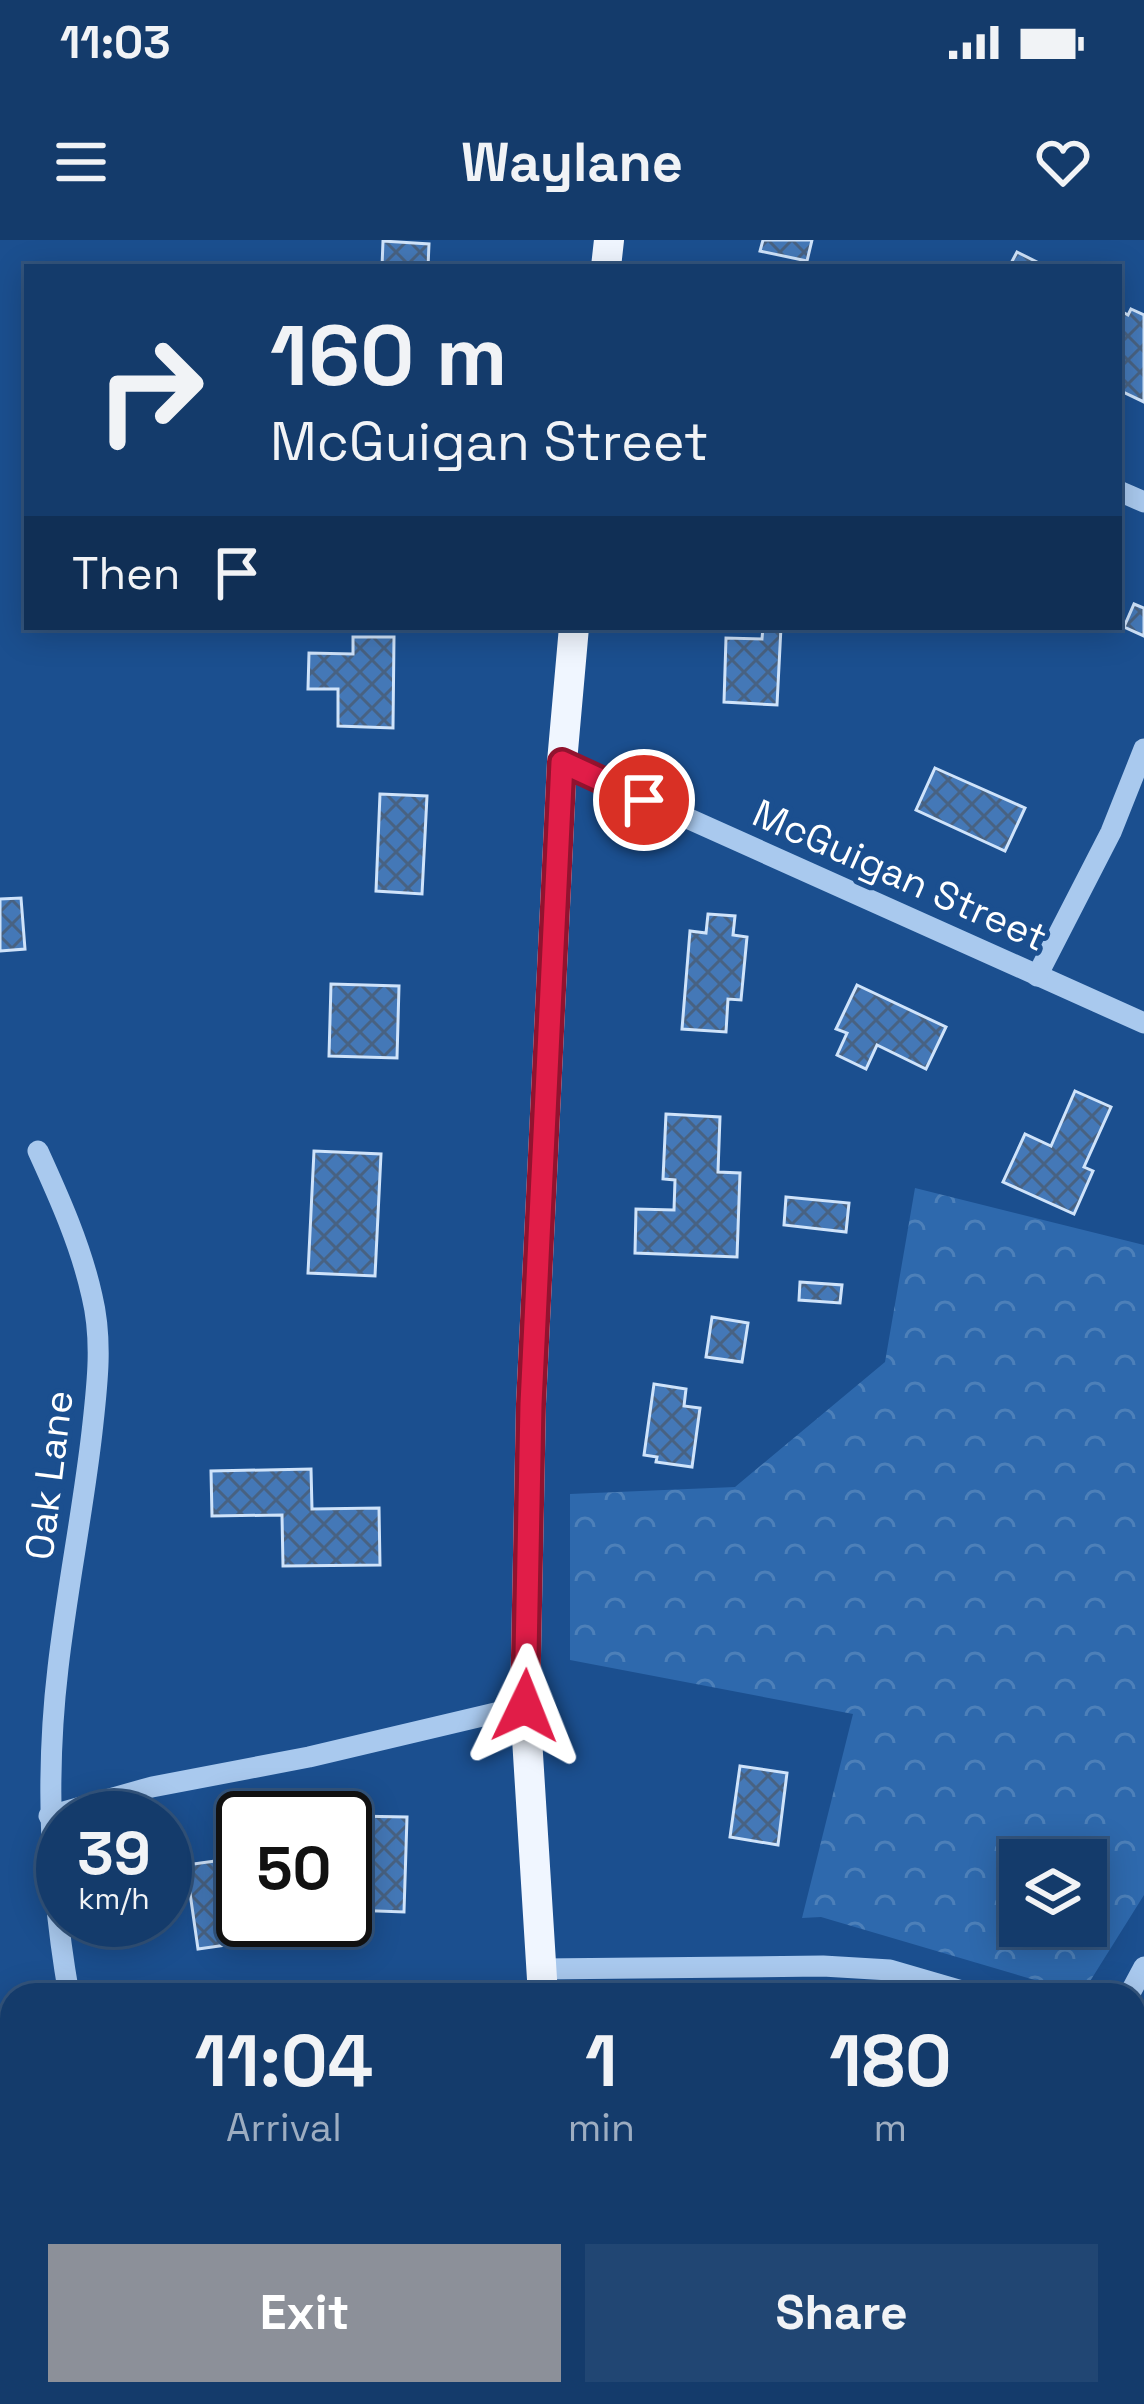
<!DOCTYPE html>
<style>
:root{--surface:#143b6b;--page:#214673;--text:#f1f3f6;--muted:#9dadc1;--line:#33557e;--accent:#8c9099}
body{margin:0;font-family:"Space Grotesk",sans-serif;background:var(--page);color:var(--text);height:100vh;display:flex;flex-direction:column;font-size:45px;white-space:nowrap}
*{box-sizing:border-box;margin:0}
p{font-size:39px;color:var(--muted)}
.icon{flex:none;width:66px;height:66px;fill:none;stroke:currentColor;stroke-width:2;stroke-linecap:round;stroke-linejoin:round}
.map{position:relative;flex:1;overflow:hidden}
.sheet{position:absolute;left:0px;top:1743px;width:1146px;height:423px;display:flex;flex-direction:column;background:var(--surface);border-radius:36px 36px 0 0;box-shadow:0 6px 30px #0003,0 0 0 3px var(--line)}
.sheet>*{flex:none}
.guide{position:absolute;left:24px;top:24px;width:1098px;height:366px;border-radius:0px;box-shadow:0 6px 30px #0003,0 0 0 3px var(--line);background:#143b6b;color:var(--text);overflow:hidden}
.controls{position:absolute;left:999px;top:1599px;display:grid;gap:24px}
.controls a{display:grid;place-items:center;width:108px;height:108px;border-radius:0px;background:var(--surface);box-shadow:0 6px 30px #0003,0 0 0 3px var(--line);font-size:60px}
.speed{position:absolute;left:36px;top:1551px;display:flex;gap:24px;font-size:60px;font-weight:700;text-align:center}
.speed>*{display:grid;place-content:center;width:156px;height:156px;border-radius:50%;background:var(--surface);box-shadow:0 6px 30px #0003,0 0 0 3px var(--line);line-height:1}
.speed small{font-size:30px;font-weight:400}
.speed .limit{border:6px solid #111;border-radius:18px;background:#fff;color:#111}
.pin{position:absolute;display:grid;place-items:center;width:102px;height:102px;color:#fff;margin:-51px;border:6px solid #fff;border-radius:50%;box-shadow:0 3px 12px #0007}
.me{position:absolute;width:132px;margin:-66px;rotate:2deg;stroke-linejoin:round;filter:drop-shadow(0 0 9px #0008)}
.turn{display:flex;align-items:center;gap:42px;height:252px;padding:0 48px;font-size:54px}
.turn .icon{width:156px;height:156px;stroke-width:2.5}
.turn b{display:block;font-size:84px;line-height:102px}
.then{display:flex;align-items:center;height:114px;padding:0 48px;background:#0003;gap:24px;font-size:45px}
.eta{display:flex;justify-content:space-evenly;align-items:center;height:204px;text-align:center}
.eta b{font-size:72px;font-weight:700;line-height:84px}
.button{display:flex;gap:24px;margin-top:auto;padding:24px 48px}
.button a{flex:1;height:138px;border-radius:0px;background:var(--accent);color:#fff;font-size:48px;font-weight:700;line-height:138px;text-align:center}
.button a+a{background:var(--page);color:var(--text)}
.status{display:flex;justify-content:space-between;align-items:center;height:84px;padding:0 60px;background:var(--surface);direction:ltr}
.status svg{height:33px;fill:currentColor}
header{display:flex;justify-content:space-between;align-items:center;height:156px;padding:0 48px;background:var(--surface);font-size:54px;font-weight:700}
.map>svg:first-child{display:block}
</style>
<div class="status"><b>11:03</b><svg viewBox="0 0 49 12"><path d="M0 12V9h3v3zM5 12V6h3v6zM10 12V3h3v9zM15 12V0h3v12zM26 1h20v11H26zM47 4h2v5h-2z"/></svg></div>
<header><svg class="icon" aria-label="menu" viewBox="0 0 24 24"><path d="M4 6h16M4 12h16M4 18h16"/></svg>Waylane<svg class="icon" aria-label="heart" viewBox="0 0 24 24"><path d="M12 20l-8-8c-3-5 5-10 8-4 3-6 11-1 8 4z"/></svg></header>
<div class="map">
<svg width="1144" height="2164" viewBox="0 0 1144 2164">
<defs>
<pattern id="forest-crowns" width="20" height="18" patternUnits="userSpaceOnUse" patternTransform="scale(3)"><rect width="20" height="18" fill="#2e69ad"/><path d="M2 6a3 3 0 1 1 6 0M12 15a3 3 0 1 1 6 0" fill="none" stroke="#4d80b9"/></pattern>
<pattern id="building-cross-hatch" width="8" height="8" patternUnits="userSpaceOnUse" patternTransform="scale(3)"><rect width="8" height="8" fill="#4478b7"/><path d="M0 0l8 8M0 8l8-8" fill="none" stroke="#486282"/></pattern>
</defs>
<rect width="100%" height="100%" fill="#1b4f8f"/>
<path fill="url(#forest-crowns)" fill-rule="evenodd" d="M 915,948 L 1144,1005 L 1144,1655 L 1082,1754 L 821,1677 L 802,1678 L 853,1474 L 570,1420 L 570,1254 L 735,1247 L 885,1122 ZM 1020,1620 L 1086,1620 L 1086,1686 L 1020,1686 Z"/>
<g fill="url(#building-cross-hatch)" stroke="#cfe3fa" stroke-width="3">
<path d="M 763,0 L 812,0 L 807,21 L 760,11 Z"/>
<path d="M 383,1 L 429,4 L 428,27 L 382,27 Z"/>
<path d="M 1017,12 L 1047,27 L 1009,27 Z"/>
<path d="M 1131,69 L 1144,75 L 1144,162 L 1119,150 L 1119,70 L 1128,75 Z"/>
<path d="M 1134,364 L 1144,368 L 1144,396 L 1124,387 Z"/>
<path d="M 763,387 L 781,387 L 777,465 L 724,462 L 726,398 L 762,399 Z"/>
<path d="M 353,397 L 394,397 L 393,488 L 338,486 L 338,449 L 308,449 L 309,413 L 353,414 Z"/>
<path d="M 935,528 L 1025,568 L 1005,611 L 916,570 Z"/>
<path d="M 380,554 L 427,556 L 422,654 L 376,651 Z"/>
<path d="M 21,658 L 25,709 L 0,711 L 0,659 Z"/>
<path d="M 708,674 L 735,676 L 733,695 L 747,697 L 741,760 L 728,759 L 726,792 L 682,789 L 690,691 L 706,693 Z"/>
<path d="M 331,744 L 399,746 L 397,818 L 329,816 Z"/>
<path d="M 857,745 L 946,787 L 926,829 L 877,805 L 866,829 L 837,815 L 847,793 L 836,789 Z"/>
<path d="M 1075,851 L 1111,867 L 1084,927 L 1093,931 L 1074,974 L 1003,942 L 1025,894 L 1051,906 Z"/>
<path d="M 666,874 L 720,877 L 718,932 L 740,933 L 737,1017 L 635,1013 L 636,969 L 674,970 L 675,940 L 663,939 Z"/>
<path d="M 314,911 L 381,914 L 375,1036 L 308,1033 Z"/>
<path d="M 786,957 L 849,963 L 846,992 L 784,985 Z"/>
<path d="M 800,1042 L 842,1045 L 840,1063 L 799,1060 Z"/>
<path d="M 712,1077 L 748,1083 L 742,1122 L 706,1117 Z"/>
<path d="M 654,1144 L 686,1149 L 684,1166 L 700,1168 L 692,1227 L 656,1222 L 657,1217 L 644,1215 Z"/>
<path d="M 311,1229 L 312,1269 L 379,1268 L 380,1325 L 283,1326 L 282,1275 L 212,1276 L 211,1231 Z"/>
<path d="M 740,1526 L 787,1533 L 778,1605 L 730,1597 Z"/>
<path d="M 353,1576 L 407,1577 L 404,1672 L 351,1670 Z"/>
<path d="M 237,1618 L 243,1680 L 273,1680 L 276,1698 L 198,1709 L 186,1625 Z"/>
</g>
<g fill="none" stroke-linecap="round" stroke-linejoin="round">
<g stroke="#a9c9ee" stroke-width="21">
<path d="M 1119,251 L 1144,262"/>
<path d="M 562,522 L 1144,783"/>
<path d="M 1037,736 L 1111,592 L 1144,509"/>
<path d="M 38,911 C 59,957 81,1006 92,1056 C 103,1101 97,1147 92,1192 C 83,1271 67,1349 58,1428 C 45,1538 50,1646 69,1755"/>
<path d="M 49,1576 L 152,1547 L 309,1517 L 525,1466"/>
<path d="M 541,1729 L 823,1726 L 890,1730 L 976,1755"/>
<path d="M 1129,1755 L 1144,1727"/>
<path d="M 1134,1880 L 1144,1887"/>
<path d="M 42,2164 L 45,2154"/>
</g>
<g stroke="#f0f6ff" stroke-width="30">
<path d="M 606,27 L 609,0"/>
<path d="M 543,1755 L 525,1466 L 531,1164 L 562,522 L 574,387"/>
<path d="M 576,2154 L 578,2164"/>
</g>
</g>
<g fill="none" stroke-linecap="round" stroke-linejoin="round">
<defs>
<path id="route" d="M 525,1466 L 531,1164 L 562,522 L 644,560"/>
</defs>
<use href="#route" stroke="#92132f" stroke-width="30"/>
<use href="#route" stroke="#e11d48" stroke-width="21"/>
</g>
<g text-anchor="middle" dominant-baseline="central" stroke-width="10" stroke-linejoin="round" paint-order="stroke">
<g font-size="39" fill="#fff" stroke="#1b4f8f">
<text transform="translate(900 635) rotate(24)">McGuigan Street</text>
<text transform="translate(49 1235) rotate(-83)">Oak Lane</text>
</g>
</g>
</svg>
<div class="controls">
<a><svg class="icon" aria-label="layers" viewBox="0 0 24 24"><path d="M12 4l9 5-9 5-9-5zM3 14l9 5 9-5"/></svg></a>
</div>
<div class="speed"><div>39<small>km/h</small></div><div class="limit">50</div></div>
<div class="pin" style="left:644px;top:560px;background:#d93025"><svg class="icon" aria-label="arrive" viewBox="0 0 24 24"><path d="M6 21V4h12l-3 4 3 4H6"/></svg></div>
<svg class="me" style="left:525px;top:1466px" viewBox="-20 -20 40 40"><path d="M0-17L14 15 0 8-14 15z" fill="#e11d48" stroke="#fff" stroke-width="4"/></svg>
<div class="guide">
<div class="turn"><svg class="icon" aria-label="right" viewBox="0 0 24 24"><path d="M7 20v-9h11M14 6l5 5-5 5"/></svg><div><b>160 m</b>McGuigan Street</div></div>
<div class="then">Then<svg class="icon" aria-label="arrive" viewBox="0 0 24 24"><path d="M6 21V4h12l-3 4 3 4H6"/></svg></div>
</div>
<section class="sheet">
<div class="eta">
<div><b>11:04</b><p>Arrival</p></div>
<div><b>1</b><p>min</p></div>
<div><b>180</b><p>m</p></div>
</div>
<div class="button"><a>Exit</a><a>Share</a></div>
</section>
</div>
